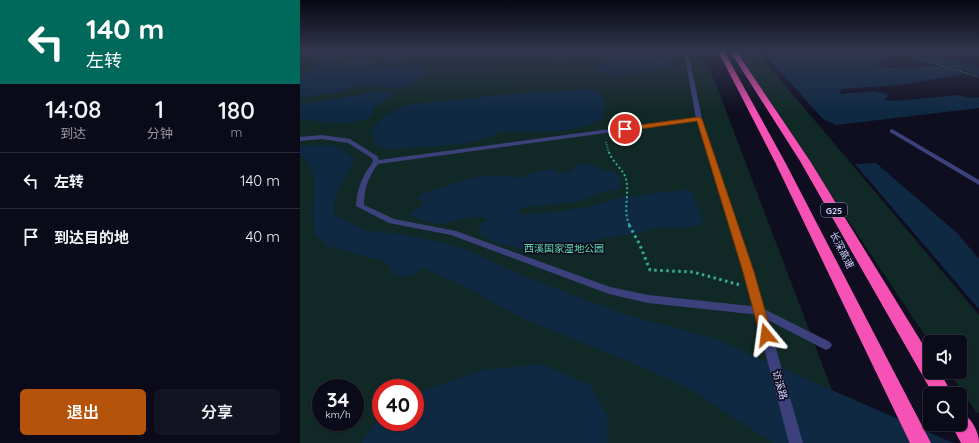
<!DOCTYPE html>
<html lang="zh">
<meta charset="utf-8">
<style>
:root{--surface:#0b0a18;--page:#141321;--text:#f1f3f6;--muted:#9a9aa2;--line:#2b2b37;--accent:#b45309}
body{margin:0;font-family:Quicksand,"Noto Sans SC",sans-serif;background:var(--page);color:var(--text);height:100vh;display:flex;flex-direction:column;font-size:15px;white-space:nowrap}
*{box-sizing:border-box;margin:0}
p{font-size:13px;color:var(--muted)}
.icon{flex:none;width:22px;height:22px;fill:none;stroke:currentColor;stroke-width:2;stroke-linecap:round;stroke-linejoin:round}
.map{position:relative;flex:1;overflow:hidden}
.sheet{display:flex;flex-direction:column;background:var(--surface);width:300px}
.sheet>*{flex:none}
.hud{background:#00695c;color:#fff;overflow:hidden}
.tools{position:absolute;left:623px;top:335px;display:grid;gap:8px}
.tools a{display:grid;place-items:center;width:44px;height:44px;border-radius:6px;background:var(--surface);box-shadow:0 1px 3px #0004,0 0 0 1px var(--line);font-size:20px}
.speed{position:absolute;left:12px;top:379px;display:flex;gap:8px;font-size:20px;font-weight:700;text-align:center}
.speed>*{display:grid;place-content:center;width:52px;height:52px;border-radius:50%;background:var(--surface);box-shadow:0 1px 3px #0004,0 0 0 1px var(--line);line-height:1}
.speed small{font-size:10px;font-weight:400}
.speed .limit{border:6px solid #d22;background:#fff;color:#111}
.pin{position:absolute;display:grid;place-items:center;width:34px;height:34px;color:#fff;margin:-17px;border:2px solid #fff;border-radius:50%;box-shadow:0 1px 4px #0007}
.me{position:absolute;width:44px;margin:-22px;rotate:344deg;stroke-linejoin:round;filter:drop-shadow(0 0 3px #0008)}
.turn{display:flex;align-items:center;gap:14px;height:84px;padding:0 20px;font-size:18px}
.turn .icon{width:52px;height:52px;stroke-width:2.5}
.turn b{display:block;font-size:28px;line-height:34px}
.eta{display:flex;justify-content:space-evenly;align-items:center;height:68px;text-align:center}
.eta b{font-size:24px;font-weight:600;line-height:28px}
.primary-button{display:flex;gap:8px;margin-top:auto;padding:8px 20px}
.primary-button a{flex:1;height:46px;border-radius:6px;background:var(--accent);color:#fff;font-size:16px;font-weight:600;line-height:46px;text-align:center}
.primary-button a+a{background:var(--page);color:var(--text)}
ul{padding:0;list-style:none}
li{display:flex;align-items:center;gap:12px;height:56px;padding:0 20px;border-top:1px solid var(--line)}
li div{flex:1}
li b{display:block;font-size:15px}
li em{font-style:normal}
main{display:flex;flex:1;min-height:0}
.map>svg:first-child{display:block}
</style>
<main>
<section class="sheet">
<div class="hud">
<div class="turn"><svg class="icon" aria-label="left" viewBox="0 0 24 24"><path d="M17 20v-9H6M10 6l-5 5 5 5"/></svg><div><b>140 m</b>左转</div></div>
</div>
<div class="eta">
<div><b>14:08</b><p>到达</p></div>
<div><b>1</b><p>分钟</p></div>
<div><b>180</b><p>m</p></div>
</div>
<ul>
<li><svg class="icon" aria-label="left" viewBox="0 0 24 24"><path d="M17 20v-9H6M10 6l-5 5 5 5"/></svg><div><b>左转</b></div><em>140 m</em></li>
<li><svg class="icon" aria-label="arrive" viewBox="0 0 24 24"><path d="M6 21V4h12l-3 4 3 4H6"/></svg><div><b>到达目的地</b></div><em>40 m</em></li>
</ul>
<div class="primary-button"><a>退出</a><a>分享</a></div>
</section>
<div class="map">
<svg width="679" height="443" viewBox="0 0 679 443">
<rect width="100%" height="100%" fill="#0f0e20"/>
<g fill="#112926" fill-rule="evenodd">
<path d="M 0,51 L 399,51 L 415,82 L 552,443 L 0,443 ZM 21,388 L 55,388 L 55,422 L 21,422 ZM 81,388 L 115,388 L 115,422 L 81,422 Z"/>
<path d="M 435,51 L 456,51 L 679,315 L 679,413 L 676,412 L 649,372 L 660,372 L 660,342 L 630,342 L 630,343 Z"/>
</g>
<g fill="#0f2943">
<path d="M 38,51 L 47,51 L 35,60 L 38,64 L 45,63 L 51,60 L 69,58 L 73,61 L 75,67 C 90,68 104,65 118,64 L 125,74 L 109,86 L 91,88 L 69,84 L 55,86 L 45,91 L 0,98 L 0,75 L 12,72 L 19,65 L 17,62 L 25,55 Z"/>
<path d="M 53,51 L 85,51 L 84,53 C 73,58 60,58 49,55 Z"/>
<path d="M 90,51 L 106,51 L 105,58 L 99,61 L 89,63 L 85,60 L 90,54 Z"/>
<path d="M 263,51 L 268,58 L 259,61 L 257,58 L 240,52 Z"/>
<path d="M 292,51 L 369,51 L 370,53 L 367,57 L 346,58 L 340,60 C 350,63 362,57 371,62 L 371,66 L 367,68 C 344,71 318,79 295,71 L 305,62 Z"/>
<path d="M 503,51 L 579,51 L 590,55 L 578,64 L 589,68 L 638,66 L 663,73 L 663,74 L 600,85 L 541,89 L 540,94 L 574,91 L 588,94 L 585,100 L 593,101 L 660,95 L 670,98 L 679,97 L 679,108 L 536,125 L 523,119 L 466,56 L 506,52 Z"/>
<path d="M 597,51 L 618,51 L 679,67 L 679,75 Z"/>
<path d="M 282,89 L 298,91 C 305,100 306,107 303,118 C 272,136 234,131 200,132 C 173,145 148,145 119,147 C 103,147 86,155 72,142 L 75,138 L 71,133 C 78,119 91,110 106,105 L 198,95 Z"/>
<path d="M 76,91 L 88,91 L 94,95 L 72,108 L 74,115 C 53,127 23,122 0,119 L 0,107 L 7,103 L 52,96 Z"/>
<path d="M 30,145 L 42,149 L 55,159 L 34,199 L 34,214 L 64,230 L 104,235 L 135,241 L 172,252 L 221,275 L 323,314 L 413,338 L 653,443 L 473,443 L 394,392 L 347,369 L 222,318 L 193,303 L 174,291 L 122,267 L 112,276 L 96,276 L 84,261 L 27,246 L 15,234 C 14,227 13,219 13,212 C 14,192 20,168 0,155 L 0,146 Z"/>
<path d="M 576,163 L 656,232 L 679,259 L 679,309 L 555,164 Z"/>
<path d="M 287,164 L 316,173 L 321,180 L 321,188 L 319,190 L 305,191 L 275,202 L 219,208 L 218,212 L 225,215 L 262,211 L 288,207 L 314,199 L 387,189 L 393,193 L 404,223 L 388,228 L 351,228 L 340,233 L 300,239 L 263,252 L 228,251 L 192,241 L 179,234 L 180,225 L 189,219 C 172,213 156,223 138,224 C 128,224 118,218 108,214 L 125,203 L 117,198 L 127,192 L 177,177 L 197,175 L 222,178 L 233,172 L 254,169 L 257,173 L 270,172 L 275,165 Z"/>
<path d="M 242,364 L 290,385 L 307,416 L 307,443 L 61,443 L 81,415 L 81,422 L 115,422 L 115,394 L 181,370 Z"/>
</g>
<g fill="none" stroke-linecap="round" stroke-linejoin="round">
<g stroke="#34ac95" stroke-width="1.5" stroke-dasharray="1 1.5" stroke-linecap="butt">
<path d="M 593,51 L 679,77"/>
<path d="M 306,142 L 309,153"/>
</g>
<path stroke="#34ac95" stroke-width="2" stroke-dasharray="2 2.5" stroke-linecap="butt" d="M 309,152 C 312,162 324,170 326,179 C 330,194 322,212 330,226"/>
<path stroke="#34ac95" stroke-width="3" stroke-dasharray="2.5 3.5" stroke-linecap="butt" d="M 329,225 L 339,243 L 350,270 L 393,272 L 440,285"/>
<path fill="#3c417c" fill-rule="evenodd" d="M 460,307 L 530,342 L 532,345 L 530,348 L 526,350 L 522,348 L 456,314 L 455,311 L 456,308 Z"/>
<g fill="#3c417c" fill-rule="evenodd">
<path d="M 661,51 L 679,53 L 679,55 L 663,52 Z"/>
<path d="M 399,117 L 401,118 L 401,120 L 78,164 C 68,177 64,189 64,205 L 94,219 L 156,231 L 310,287 L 348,295 L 460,307 L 464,308 L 465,311 L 464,314 L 460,315 L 348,303 L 309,294 L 151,235 L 89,223 L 56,206 C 57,189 62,176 73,162 L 72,158 L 48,143 L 22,139 L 0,141 L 0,137 L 22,135 L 50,139 L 77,156 L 79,160 Z"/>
<path d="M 592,129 L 679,180 L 679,185 L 590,132 L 590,130 Z"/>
</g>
<path fill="#3c417c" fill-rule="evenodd" d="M 384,51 L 388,51 L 402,119 L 454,272 L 503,443 L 489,443 L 444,272 L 396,119 Z"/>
<g fill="#f651b5" fill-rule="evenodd">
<path d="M 418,51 L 424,51 L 485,162 L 631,443 L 610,443 L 475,162 Z"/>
<path d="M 430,51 L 436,51 L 510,161 L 630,356 L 630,372 L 640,372 L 652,394 L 633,394 L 500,161 Z"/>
<path d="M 660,412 C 671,417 679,431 679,443 L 661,443 L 651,424 L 660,424 Z"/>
</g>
</g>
<linearGradient id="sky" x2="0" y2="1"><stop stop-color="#080812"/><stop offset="0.45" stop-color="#31364e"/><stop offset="1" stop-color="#31364e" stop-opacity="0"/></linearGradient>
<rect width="679" height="113" fill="url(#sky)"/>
<path fill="#b45309" stroke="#753606" d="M 399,117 L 402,119 L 454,272 L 472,335 L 471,338 L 466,340 L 462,338 L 460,335 L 443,272 L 397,121 L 325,131 L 322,129 L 325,127 Z"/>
<g text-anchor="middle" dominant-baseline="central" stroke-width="3.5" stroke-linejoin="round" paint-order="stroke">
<rect fill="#0f0e20" stroke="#9596ba" stroke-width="1" x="521" y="203" width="26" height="14" rx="3"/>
<g font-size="9" font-weight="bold" fill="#cfd0fc">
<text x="534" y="210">G25</text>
</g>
<g font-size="10" fill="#60d8aa" stroke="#0f0e20">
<text x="264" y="248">西溪国家湿地公园</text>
</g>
<g font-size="10" fill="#cfd0fc" stroke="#0f0e20">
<text transform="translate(542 250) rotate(63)">长深高速</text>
<text transform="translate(480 385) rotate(74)">访溪路</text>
</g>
</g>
</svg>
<div class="tools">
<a><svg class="icon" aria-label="sound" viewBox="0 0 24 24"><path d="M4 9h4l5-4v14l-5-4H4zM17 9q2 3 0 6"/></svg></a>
<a><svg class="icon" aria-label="search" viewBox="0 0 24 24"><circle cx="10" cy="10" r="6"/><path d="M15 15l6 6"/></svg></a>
</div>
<div class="speed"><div>34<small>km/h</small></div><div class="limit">40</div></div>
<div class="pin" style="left:325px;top:129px;background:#d93025"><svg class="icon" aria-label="arrive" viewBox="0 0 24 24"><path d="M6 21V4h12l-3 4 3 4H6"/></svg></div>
<svg class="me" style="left:466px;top:335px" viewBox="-20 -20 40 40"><path d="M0-17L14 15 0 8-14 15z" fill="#b45309" stroke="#fff" stroke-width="4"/></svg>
</div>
</main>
